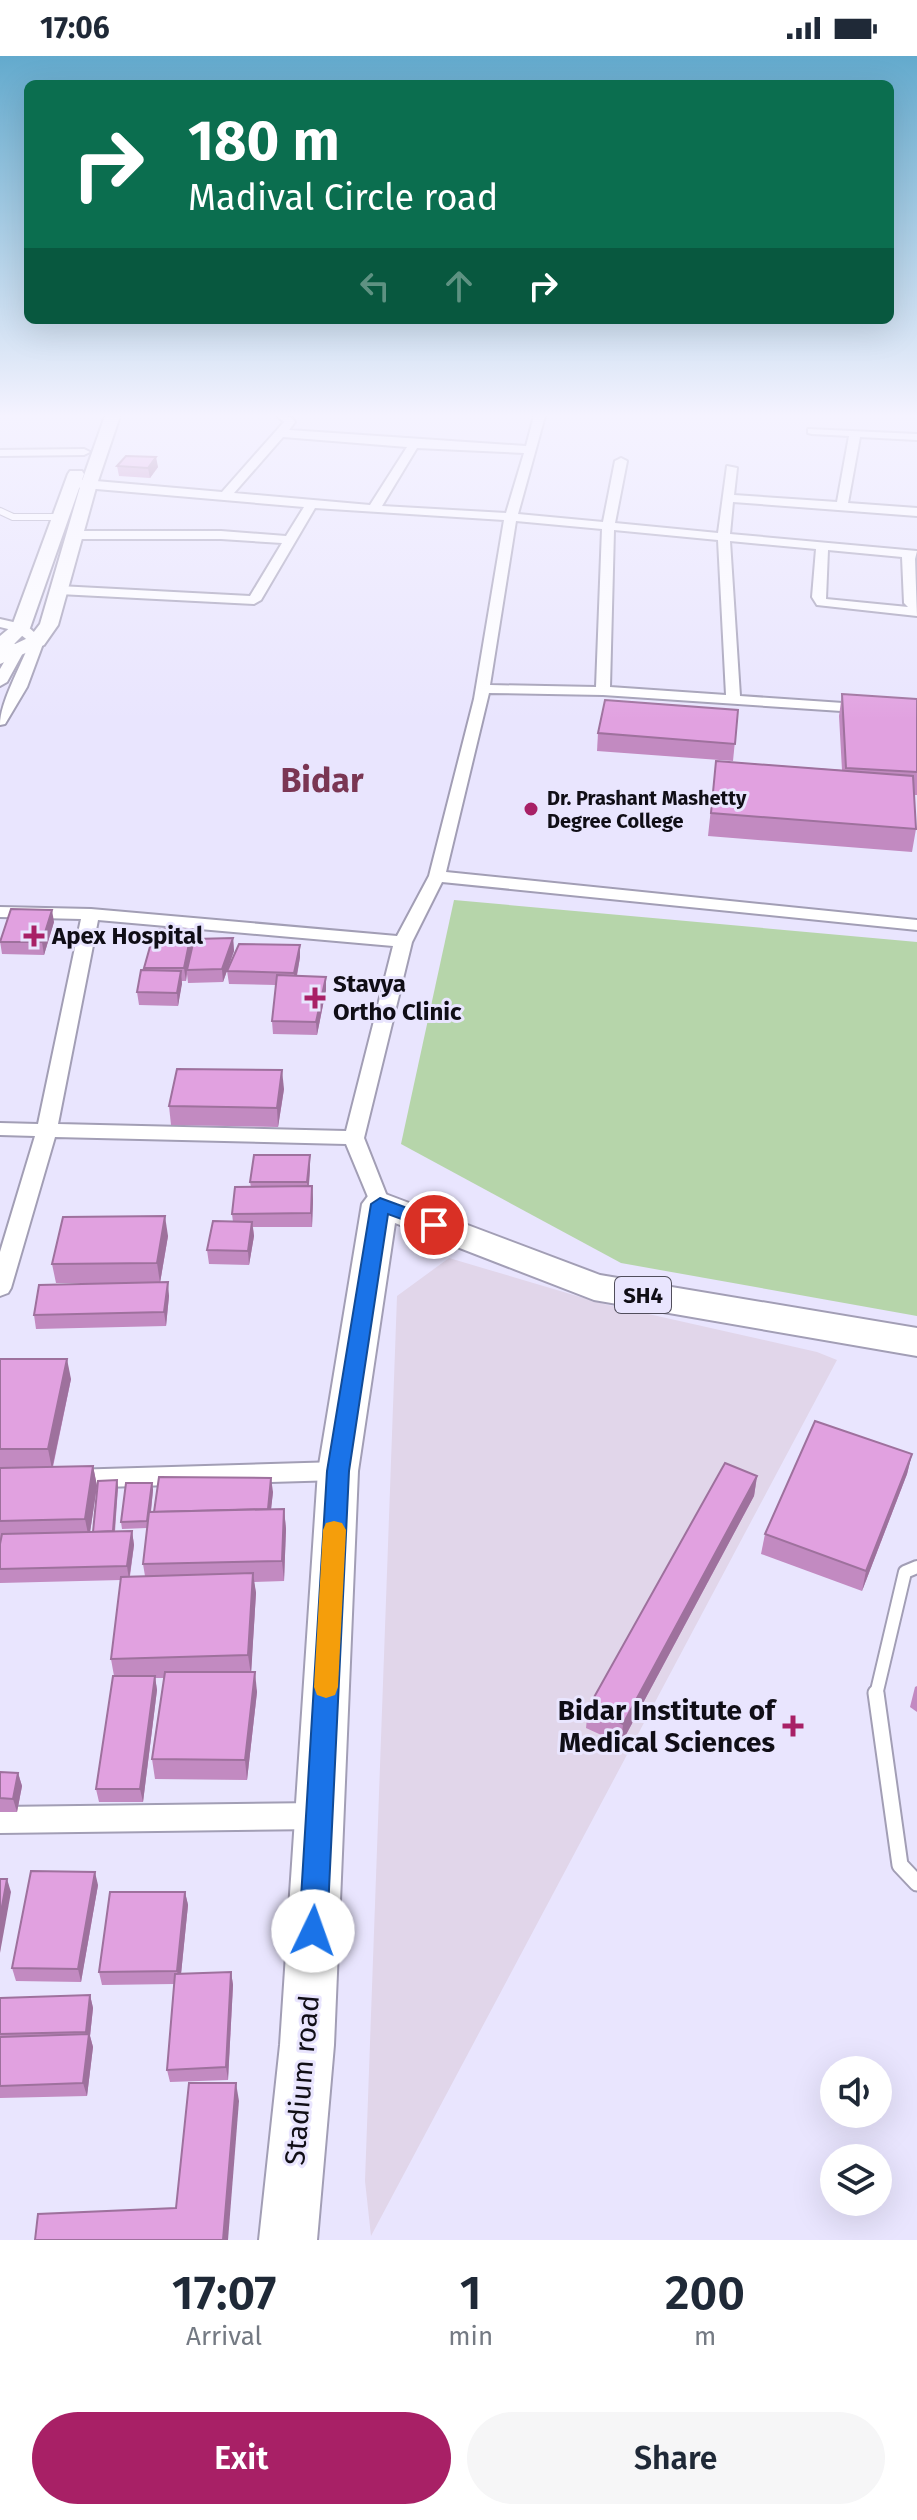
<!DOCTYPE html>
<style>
:root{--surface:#fff;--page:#f6f6f7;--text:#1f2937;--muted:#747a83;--accent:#a82066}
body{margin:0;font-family:"Fira Sans",sans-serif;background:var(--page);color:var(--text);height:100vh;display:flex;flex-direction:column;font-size:30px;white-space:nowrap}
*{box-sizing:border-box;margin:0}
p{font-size:26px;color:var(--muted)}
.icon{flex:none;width:44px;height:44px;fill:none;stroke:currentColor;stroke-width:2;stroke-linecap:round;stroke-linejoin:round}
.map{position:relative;height:2184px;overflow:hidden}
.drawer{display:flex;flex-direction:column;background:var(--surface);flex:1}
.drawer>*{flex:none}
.guide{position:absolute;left:24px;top:24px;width:870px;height:244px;border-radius:12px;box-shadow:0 8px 32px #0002;background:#0b6e4f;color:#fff;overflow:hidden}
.tools{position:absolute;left:820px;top:2000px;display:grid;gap:16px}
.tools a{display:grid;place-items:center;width:72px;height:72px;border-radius:50%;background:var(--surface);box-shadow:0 8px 32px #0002;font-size:40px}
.pin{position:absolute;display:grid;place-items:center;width:68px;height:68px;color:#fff;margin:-34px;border:4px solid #fff;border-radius:50%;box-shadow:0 2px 8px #0007}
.me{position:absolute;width:88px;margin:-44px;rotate:3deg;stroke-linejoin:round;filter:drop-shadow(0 0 6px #0008)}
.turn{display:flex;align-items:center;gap:28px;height:168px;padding:0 32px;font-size:36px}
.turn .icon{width:104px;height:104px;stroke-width:2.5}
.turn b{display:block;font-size:56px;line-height:68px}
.lanes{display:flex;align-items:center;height:76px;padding:0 32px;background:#0003;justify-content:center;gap:40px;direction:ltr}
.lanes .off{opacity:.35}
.eta{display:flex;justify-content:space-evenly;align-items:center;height:136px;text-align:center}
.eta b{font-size:48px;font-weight:600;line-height:56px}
.cta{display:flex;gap:16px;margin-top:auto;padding:16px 32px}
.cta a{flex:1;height:92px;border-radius:48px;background:var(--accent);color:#fff;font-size:32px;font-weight:600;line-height:92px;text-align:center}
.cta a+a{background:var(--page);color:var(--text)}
.status{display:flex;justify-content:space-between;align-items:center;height:56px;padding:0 40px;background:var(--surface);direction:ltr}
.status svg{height:22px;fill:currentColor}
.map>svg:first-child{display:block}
</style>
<div class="status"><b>17:06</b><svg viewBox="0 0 49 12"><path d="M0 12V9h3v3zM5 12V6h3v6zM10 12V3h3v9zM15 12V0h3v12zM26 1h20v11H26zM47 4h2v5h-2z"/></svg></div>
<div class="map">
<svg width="917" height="2184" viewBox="0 0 917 2184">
<rect width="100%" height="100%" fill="#e9e5fe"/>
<path fill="#e1d6ea" d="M 449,1202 L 604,1248 L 817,1296 L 837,1304 L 371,2180 L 365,2125 L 397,1240 Z"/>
<path fill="#b6d5aa" d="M 454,844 L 917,886 L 917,1260 L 621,1207 L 401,1088 Z"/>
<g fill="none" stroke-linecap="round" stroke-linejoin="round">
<defs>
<path id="service-far2" d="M 0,455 L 13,461 L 59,461"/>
<path id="service-far1" d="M 876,1639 L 905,1516 L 917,1511"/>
<path id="service" d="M 876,1637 L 900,1809 L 917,1827"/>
<g id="minor">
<path d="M 277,360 C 285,360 291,359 295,366 L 289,374 L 526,390 L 534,360 L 545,360 L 518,458 L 603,466 L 615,405 L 621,402 L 627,405 L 615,467 L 718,477 L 727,410 L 737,412 L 734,439 L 837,446 L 849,380 L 812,378 L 808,377 L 808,373 L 917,378 L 917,384 L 860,381 L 848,447 L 917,452 L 917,460 L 733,446 L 730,478 L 917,495 L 915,503 L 917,560 L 817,549 L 812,541 L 816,493 L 730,485 L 740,640 L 917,652 L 917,660 L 603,639 L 489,637 L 446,816 L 917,864 L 917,874 L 442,826 L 412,886 L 364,1082 L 390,1148 L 387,1153 L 373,1153 L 346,1088 L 55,1081 L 11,1232 L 8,1237 L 0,1240 L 0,1196 L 35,1080 L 0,1079 L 0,1067 L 38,1068 L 81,863 L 0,861 L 0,851 L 91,853 L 397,880 L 429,820 L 474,643 L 504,464 L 315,452 L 261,544 L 254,548 L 59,538 L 52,534 L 59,530 L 250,540 L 282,487 L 221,483 L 75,483 L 69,479 L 75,475 L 221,475 L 286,480 L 304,451 L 73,431 L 67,427 L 73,423 L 222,436 L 284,366 ZM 283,381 L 407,391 L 370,449 L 234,437 ZM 417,392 L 524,397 L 506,457 L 382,450 ZM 516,465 L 602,473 L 596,631 L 490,629 ZM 614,474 L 718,484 L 726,639 L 610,631 ZM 828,494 L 902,501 L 904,547 L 908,551 L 826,543 ZM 98,864 L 393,890 L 346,1075 L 58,1068 Z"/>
<path d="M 0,394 L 84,393 L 90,396 L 84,399 L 0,400 Z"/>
<path d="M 0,563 L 26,569 L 44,585 L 27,631 L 5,668 L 0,669 C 0,646 21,610 30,586 L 16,575 L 0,571 Z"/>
<path d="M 6,581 L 24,595 L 7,626 L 0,630 L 0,613 L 10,596 L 0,584 Z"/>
<path d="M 338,1406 L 347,1408 L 350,1415 L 347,1422 L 338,1424 L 70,1432 L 61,1430 L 58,1423 L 61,1416 L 70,1414 Z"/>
<path d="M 319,1747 L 329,1751 L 333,1760 L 329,1769 L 319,1773 L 0,1777 L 0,1751 Z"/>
</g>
<path id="secondary" d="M 105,360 L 120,360 L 97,428 L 58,569 L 44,589 L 0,608 L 0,580 L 12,570 L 68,418 L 70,415 L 82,415 L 84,418 L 30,572 L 13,589 L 30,581 L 40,568 L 81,428 Z"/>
<path id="trunk" d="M 380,1136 L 600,1219 L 917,1272 L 917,1300 L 594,1244 L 395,1167 L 358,1415 L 334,1989 L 317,2184 L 259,2184 L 280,1989 L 318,1415 L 362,1148 L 368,1140 Z"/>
</defs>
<use href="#service-far2" stroke="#a29eb5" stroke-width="8"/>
<use href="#service-far1" stroke="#a29eb5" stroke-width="16"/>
<use href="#service" stroke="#a29eb5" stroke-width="19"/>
<use href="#minor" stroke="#a29eb5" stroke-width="4"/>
<use href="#secondary" stroke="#a29eb5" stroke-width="4"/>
<use href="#trunk" stroke="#a29eb5" stroke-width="4"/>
<use href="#service-far2" stroke="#fff" stroke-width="6"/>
<use href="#service-far1" stroke="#fff" stroke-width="12"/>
<use href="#service" stroke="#fff" stroke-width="15"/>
<use href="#minor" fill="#fff" fill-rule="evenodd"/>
<use href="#secondary" fill="#fff" fill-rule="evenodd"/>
<use href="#trunk" fill="#fff" fill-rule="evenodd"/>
</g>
<g fill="#c28ac1">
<path d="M 117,410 L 158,411 L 150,422 L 119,420 Z"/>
<path d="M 842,638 L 917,643 L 917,739 L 914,739 L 916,773 L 912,796 L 708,780 L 716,705 L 842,714 L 839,660 Z"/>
<path d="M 738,654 L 733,705 L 597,695 L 598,677 Z"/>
<path d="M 54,866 L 44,899 L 2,898 L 0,885 Z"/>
<path d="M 192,873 L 194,884 L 233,882 L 234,895 L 223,926 L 188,927 L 187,918 L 186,925 L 182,925 L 178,950 L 139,949 L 137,936 L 144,912 Z"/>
<path d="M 300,901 L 297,920 L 326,934 L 317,979 L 273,978 L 272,965 L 276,929 L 229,928 L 227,915 Z"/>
<path d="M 284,1033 L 278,1071 L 171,1069 L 169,1050 Z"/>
<path d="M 310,1112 L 309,1130 L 312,1130 L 313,1144 L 312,1171 L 253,1171 L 254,1180 L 249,1209 L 209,1208 L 207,1194 L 233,1166 L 232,1158 L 251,1131 L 250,1126 Z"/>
<path d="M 168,1180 L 160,1227 L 169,1240 L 166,1270 L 36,1273 L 34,1259 L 135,1227 L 56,1227 L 52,1208 Z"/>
<path d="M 0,1303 L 71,1323 L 53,1411 L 93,1410 L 97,1430 L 90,1476 L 93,1476 L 117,1424 L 118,1431 L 115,1476 L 132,1475 L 134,1489 L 130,1520 L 145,1520 L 143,1508 L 147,1472 L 122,1473 L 121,1466 L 152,1427 L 153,1434 L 151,1456 L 273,1436 L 271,1453 L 284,1453 L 286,1473 L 284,1525 L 254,1526 L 256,1537 L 251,1616 L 257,1636 L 247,1724 L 155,1723 L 152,1703 L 164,1622 L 155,1622 L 157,1634 L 143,1746 L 99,1746 L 96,1733 L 114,1620 L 111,1603 L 121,1524 L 0,1527 Z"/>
<path d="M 912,1398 L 907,1418 L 862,1535 L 761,1498 L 765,1478 Z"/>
<path d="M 757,1420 L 754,1440 L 621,1688 L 586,1672 L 588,1652 Z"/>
<path d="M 917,1630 L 917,1656 L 910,1651 L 915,1631 Z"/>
<path d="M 0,1716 L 18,1717 L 22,1730 L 17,1756 L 0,1756 Z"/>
<path d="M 98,1829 L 81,1926 L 16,1925 L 12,1912 Z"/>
<path d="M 185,1836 L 188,1849 L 181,1918 L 231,1916 L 233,1929 L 228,2024 L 170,2026 L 167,2014 L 174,1928 L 102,1929 L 99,1916 Z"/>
<path d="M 90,1939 L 93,1952 L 90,1980 L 93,1991 L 87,2040 L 0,2042 L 0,1942 Z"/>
</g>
<g fill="#9e719d">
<path d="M 156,401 L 158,411 L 150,422 L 148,412 Z"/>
<path d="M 52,854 L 54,866 L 44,899 L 42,886 Z"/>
<path d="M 192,873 L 194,886 L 187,914 L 186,925 L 184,912 Z"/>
<path d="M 233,882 L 234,895 L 223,926 L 222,913 Z"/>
<path d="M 300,889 L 300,901 L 295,929 L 294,917 Z"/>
<path d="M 181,915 L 182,928 L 178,950 L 177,937 Z"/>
<path d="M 326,921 L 326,934 L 317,979 L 316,966 Z"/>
<path d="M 282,1014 L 284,1033 L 278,1071 L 277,1052 Z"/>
<path d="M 310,1099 L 310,1112 L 308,1139 L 307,1126 Z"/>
<path d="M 312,1130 L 313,1144 L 312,1171 L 311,1157 Z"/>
<path d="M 165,1160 L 168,1180 L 160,1227 L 157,1207 Z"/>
<path d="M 252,1166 L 254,1180 L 249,1209 L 248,1195 Z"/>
<path d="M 168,1226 L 169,1240 L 166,1270 L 164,1256 Z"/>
<path d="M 67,1303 L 71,1323 L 52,1413 L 48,1393 Z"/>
<path d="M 912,1398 L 907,1418 L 862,1535 L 866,1515 Z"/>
<path d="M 93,1410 L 97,1430 L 89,1483 L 85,1463 Z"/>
<path d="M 757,1420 L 754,1440 L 621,1688 L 623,1668 Z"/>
<path d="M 271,1422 L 273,1436 L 269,1471 L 268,1457 Z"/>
<path d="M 117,1424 L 118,1431 L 114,1482 L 113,1475 Z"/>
<path d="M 152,1427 L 153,1434 L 149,1472 L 147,1465 Z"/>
<path d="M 284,1453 L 286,1473 L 284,1525 L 282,1505 Z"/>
<path d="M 132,1475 L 134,1489 L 129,1524 L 127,1510 Z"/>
<path d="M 253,1517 L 256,1537 L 251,1619 L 248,1599 Z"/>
<path d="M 255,1616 L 257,1636 L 247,1724 L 245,1704 Z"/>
<path d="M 155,1620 L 157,1634 L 143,1746 L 140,1733 Z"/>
<path d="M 18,1717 L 22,1730 L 17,1756 L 13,1743 Z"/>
<path d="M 95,1816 L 98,1829 L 81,1926 L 78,1913 Z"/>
<path d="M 7,1823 L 11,1836 L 0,1897 L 0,1861 Z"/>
<path d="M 185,1836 L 188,1849 L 180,1928 L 177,1915 Z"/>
<path d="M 231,1916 L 233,1929 L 228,2024 L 226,2011 Z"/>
<path d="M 90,1939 L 93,1952 L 90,1980 L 93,1991 L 87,2040 L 83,2027 L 88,1986 L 86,1976 Z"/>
<path d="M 236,2027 L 239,2045 L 228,2184 L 223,2184 Z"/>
</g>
<g fill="#e1a1e0" stroke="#9e719d" stroke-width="2">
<path d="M 126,400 L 156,401 L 148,412 L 117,410 Z"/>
<path d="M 842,638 L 917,643 L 917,716 L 846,712 Z"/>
<path d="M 605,644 L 738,654 L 735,688 L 598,677 Z"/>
<path d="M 716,705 L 913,720 L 916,773 L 711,757 Z"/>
<path d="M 11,853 L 52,854 L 42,886 L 0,886 Z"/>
<path d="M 155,873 L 192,873 L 184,912 L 144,912 Z"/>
<path d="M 233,882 L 222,913 L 187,914 L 194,883 Z"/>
<path d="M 239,888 L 300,889 L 294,917 L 227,915 Z"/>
<path d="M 141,914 L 181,915 L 177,937 L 137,936 Z"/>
<path d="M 277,919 L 326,921 L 316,966 L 272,965 Z"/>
<path d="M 177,1013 L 282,1014 L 277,1052 L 169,1050 Z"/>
<path d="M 254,1099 L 310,1099 L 307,1126 L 250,1126 Z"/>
<path d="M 312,1130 L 311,1157 L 232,1158 L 235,1131 Z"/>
<path d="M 165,1160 L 157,1207 L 52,1208 L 63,1161 Z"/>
<path d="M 213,1165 L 252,1166 L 248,1195 L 207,1194 Z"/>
<path d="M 168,1226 L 164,1256 L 34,1259 L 39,1229 Z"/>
<path d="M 0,1303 L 67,1303 L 48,1393 L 0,1393 Z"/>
<path d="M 815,1365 L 912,1398 L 866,1515 L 765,1478 Z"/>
<path d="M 725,1407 L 757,1420 L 623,1668 L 588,1652 Z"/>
<path d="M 93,1410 L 85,1463 L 0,1465 L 0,1412 Z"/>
<path d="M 159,1421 L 271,1422 L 268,1453 L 154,1456 Z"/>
<path d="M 117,1424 L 113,1475 L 93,1476 L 98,1425 Z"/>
<path d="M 126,1427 L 152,1427 L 147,1465 L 121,1466 Z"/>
<path d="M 284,1453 L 282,1505 L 143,1508 L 149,1456 Z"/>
<path d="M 132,1475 L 127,1510 L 0,1513 L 0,1488 L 2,1478 Z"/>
<path d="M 253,1517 L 248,1599 L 111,1603 L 121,1521 Z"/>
<path d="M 165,1616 L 255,1616 L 245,1704 L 152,1703 Z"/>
<path d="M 113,1620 L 155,1620 L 140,1733 L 96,1733 Z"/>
<path d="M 0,1716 L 18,1717 L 13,1743 L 0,1742 Z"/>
<path d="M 31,1815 L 95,1816 L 78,1913 L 12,1912 Z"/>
<path d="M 0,1823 L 7,1823 L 0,1861 Z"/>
<path d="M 110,1836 L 185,1836 L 177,1915 L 99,1916 Z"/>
<path d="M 231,1916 L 226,2011 L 167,2014 L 175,1918 Z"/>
<path d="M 90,1939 L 86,1976 L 0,1978 L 0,1942 Z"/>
<path d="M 89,1978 L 83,2027 L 0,2030 L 0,1981 Z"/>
<path d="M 189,2027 L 236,2027 L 223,2184 L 35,2184 L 38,2158 L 176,2152 Z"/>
</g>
<linearGradient id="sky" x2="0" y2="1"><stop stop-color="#63aacd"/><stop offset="0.54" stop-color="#f5f3ff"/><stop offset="1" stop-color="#f5f3ff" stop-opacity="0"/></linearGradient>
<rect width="917" height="666" fill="url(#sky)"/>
<path fill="#1a73e8" stroke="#114b97" stroke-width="2" d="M 380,1142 L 440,1164 L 443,1169 L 434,1175 L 388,1158 L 349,1415 L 327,1875 L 323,1884 L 313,1888 L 303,1884 L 299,1875 L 327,1415 L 371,1148 Z"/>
<path fill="#f59e0b" d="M 334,1465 L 342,1467 L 346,1474 L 338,1631 L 335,1639 L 326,1642 L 317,1639 L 314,1631 L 323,1474 L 326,1467 Z"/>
<g fill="#a82066" stroke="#e9e5fe" stroke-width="3">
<circle cx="531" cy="753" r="8"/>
<path d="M30 868h8v8h8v8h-8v8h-8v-8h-8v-8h8z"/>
<path d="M311 930h8v8h8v8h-8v8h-8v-8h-8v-8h8z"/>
<path d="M789 1658h8v8h8v8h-8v8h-8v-8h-8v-8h8z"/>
</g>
<g text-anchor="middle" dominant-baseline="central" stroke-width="6" stroke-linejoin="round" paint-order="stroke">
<g font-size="20" font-weight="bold" fill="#100e16" stroke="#e9e5fe" text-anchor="start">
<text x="547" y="742">Dr. Prashant Mashetty<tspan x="547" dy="23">Degree College</tspan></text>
</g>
<rect fill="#e9e5fe" stroke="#514e5c" stroke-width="2" x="615" y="1221" width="56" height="36" rx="6"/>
<g font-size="22" font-weight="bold" fill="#100e16">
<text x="643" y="1239">SH4</text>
</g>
<g font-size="24" font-weight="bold" fill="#100e16" stroke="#e9e5fe" text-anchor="start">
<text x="52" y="880">Apex Hospital</text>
<text x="333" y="928">Stavya<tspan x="333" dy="28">Ortho Clinic</tspan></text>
</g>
<g font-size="28" font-weight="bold" fill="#100e16" stroke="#e9e5fe" text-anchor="end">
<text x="775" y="1654">Bidar Institute of<tspan x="775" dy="32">Medical Sciences</tspan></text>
</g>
<g font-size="28" fill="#100e16" stroke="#e9e5fe">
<text transform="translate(302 2024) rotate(-85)">Stadium road</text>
</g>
<g font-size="34" font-weight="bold" fill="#7a3653" stroke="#e9e5fe">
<text x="322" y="724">Bidar</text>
</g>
</g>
</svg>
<div class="tools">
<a><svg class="icon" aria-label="sound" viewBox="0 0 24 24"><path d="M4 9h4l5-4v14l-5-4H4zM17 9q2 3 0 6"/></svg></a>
<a><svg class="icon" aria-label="layers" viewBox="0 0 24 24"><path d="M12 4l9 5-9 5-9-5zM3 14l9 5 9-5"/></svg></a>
</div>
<div class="pin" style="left:434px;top:1169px;background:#d93025"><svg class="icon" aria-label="arrive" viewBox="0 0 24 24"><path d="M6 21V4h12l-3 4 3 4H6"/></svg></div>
<svg class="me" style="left:313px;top:1875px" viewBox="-20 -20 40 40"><circle r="19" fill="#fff"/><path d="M0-13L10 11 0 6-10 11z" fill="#1a73e8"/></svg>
<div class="guide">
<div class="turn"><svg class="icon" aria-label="right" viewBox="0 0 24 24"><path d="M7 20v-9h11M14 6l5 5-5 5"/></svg><div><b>180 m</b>Madival Circle road</div></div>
<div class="lanes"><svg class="icon off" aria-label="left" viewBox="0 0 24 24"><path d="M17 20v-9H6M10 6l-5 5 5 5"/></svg><svg class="icon off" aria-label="ahead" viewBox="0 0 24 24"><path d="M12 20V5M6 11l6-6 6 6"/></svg><svg class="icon" aria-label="right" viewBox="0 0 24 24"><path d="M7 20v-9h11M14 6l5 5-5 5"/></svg></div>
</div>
</div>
<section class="drawer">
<div class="eta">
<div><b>17:07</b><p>Arrival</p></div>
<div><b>1</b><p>min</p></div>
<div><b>200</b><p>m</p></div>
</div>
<div class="cta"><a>Exit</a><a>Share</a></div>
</section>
